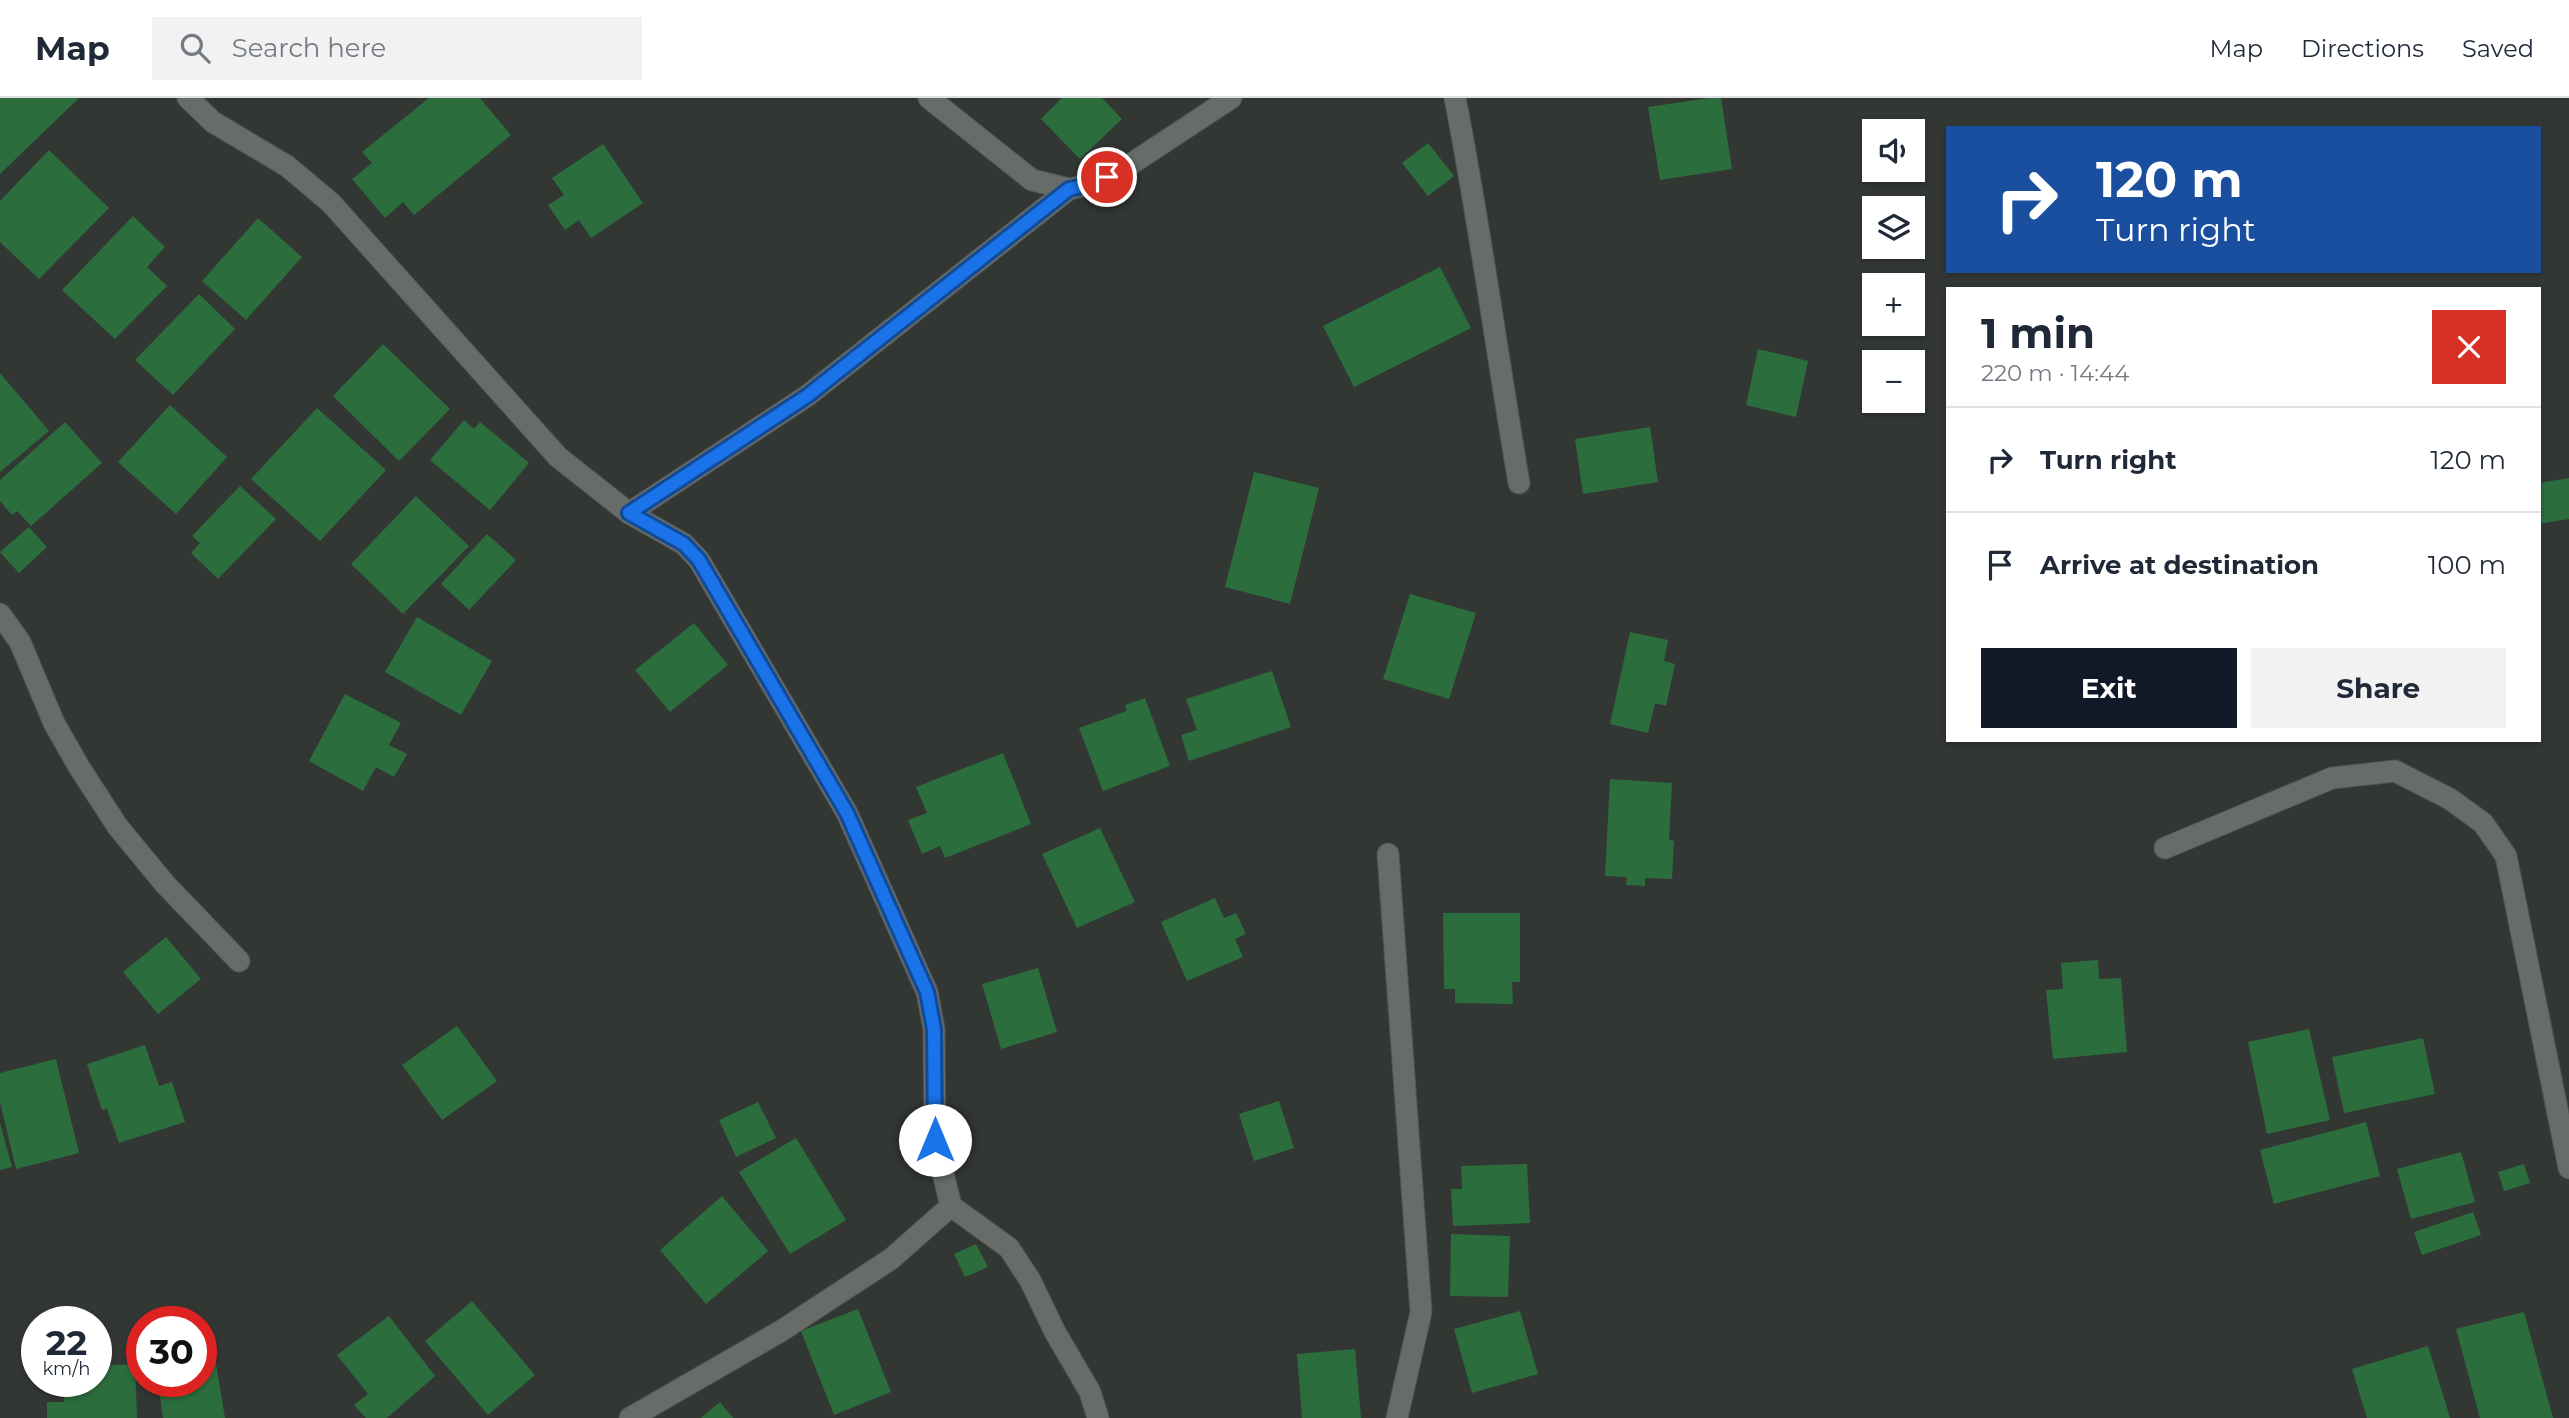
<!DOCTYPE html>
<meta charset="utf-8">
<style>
:root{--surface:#fff;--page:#f2f2f3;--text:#1f2937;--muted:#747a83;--line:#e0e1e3;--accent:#111827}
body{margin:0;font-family:Montserrat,sans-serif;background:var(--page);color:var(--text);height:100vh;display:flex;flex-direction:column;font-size:26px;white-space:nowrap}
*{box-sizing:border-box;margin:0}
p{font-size:23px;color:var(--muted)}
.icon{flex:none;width:38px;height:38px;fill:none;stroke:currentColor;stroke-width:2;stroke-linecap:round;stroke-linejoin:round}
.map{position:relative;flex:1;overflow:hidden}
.sheet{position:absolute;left:1946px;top:189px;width:595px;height:455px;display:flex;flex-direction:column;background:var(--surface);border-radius:0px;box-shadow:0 2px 5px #0004}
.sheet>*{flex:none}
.banner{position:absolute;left:1946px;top:28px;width:595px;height:147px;border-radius:0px;box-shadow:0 2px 5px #0004;background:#1a4fa0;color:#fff;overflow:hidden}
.buttons{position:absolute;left:1862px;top:21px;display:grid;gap:14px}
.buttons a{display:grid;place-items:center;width:63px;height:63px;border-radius:0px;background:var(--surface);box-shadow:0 2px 5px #0004;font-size:35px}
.speed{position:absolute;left:21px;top:1208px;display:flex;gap:14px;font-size:35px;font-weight:700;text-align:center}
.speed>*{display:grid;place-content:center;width:91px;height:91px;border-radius:50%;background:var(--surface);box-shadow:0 2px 5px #0004;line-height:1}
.speed small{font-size:18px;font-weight:400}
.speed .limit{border:10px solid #d22;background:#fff;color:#111}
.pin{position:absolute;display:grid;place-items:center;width:60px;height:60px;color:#fff;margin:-30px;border:4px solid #fff;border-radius:50%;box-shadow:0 2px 7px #0007}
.me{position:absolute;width:77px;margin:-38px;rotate:0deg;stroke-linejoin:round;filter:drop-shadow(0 0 5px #0008)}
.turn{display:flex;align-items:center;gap:24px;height:147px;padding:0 35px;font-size:32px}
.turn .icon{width:91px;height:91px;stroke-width:2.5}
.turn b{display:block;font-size:49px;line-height:60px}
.round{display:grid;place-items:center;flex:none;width:74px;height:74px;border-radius:0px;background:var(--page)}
.summary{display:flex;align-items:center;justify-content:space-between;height:119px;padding:0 35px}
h1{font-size:42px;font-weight:700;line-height:52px}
.cta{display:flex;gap:14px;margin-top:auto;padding:14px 35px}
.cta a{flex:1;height:80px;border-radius:0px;background:var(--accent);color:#fff;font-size:28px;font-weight:700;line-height:80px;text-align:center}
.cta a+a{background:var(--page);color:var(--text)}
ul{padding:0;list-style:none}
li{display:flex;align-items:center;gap:21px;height:105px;padding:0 35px;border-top:2px solid var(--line)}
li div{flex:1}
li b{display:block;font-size:26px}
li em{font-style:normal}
header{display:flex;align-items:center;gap:42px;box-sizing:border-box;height:98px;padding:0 35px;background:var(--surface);border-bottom:2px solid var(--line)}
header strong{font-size:33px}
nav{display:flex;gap:38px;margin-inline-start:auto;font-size:24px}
.search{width:490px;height:63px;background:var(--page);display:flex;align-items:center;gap:18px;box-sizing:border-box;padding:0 24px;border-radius:0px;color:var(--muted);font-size:26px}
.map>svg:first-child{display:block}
</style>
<header>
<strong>Map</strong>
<div class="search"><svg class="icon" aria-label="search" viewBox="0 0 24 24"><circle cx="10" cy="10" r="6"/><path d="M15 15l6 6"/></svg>Search here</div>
<nav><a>Map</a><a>Directions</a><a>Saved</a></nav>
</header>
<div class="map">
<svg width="2569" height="1320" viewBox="0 0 2569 1320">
<rect width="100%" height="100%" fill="#333734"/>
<g fill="#2c6d3e">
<path d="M 0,0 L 79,0 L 0,76 Z"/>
<path d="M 429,0 L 480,0 L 511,37 L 414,117 L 403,104 L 385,120 L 352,81 L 372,65 L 362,54 Z"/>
<path d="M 1062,0 L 1102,0 L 1122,21 L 1080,61 L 1041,21 Z"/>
<path d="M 1709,0 L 1721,0 L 1732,71 L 1660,82 L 1648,9 Z"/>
<path d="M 1428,45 L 1454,78 L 1428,98 L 1402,65 Z"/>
<path d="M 603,46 L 643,105 L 591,140 L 579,122 L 565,132 L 548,107 L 564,97 L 552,80 Z"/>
<path d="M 49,52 L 109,110 L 39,181 L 0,144 L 0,103 Z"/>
<path d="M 133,118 L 165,149 L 147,169 L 167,188 L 115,241 L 62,192 Z"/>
<path d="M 258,120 L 302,159 L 246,222 L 202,183 Z"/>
<path d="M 1440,169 L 1471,230 L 1354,289 L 1323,228 Z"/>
<path d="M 199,196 L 235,231 L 173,297 L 135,262 Z"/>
<path d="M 383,246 L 450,311 L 399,363 L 333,298 Z"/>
<path d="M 1758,251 L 1808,263 L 1796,319 L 1746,307 Z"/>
<path d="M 0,275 L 49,333 L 0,374 Z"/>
<path d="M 170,307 L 227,359 L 176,416 L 118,364 Z"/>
<path d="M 317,310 L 386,372 L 320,443 L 251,381 Z"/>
<path d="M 464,322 L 474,331 L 480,324 L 529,365 L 490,412 L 430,362 Z"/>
<path d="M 65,324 L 102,365 L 31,428 L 17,413 L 12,417 L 0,403 L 0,382 Z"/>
<path d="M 1650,329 L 1658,384 L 1583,396 L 1575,341 Z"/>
<path d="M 1254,374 L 1319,390 L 1290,506 L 1225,489 Z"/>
<path d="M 2569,380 L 2569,421 L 2539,426 L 2539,385 Z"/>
<path d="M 240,388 L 276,421 L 218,481 L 191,455 L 200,445 L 192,438 Z"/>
<path d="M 416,398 L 469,448 L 403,516 L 351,466 Z"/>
<path d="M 29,429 L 47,449 L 19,475 L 0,454 Z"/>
<path d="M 487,436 L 516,462 L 469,512 L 441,486 Z"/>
<path d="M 1410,496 L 1476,515 L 1449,601 L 1383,581 Z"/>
<path d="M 417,519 L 492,563 L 461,617 L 385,574 Z"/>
<path d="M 694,525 L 728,567 L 670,614 L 635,572 Z"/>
<path d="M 1630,534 L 1668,542 L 1664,563 L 1675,566 L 1666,608 L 1655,605 L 1648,635 L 1610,626 Z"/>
<path d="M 1272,573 L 1291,629 L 1189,663 L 1181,637 L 1197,632 L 1186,601 Z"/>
<path d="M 345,596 L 401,625 L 389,647 L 407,656 L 394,679 L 376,669 L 363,693 L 309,663 Z"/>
<path d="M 1145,600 L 1170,668 L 1103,693 L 1079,630 L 1127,613 L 1125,607 Z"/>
<path d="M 1003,655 L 1031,726 L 945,760 L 940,748 L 922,756 L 908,722 L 927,715 L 916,689 Z"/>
<path d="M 1610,681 L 1672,685 L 1669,742 L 1674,743 L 1672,781 L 1645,780 L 1645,788 L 1626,787 L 1627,779 L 1605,778 Z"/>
<path d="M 1100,730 L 1135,804 L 1077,830 L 1042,756 Z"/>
<path d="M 1215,800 L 1224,820 L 1236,815 L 1246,836 L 1235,841 L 1243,859 L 1187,883 L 1161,824 Z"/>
<path d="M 1443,815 L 1520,815 L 1520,884 L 1512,884 L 1513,906 L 1455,905 L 1455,891 L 1444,891 Z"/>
<path d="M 166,839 L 201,881 L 158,916 L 123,874 Z"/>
<path d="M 2098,862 L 2099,881 L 2121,880 L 2127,954 L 2053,961 L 2046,892 L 2063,891 L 2061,865 Z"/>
<path d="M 1038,870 L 1057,934 L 1001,951 L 982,886 Z"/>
<path d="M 457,928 L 497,983 L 442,1022 L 402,967 Z"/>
<path d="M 2309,931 L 2330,1022 L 2267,1036 L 2248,944 Z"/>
<path d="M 2423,940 L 2435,996 L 2344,1015 L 2332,959 Z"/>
<path d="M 145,947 L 159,988 L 172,984 L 185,1024 L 119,1045 L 107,1011 L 102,1012 L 87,966 Z"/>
<path d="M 56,961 L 79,1055 L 16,1071 L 0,1004 L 0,975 Z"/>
<path d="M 1279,1003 L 1294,1050 L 1254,1063 L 1239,1016 Z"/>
<path d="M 758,1004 L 776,1040 L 736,1059 L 719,1022 Z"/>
<path d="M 2366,1024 L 2380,1078 L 2274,1106 L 2260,1052 Z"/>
<path d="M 0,1025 L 12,1069 L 0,1072 Z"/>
<path d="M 796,1040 L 846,1122 L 790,1156 L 739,1074 Z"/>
<path d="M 2461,1054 L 2475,1104 L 2411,1121 L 2397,1071 Z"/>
<path d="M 1527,1066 L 1530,1125 L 1453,1128 L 1451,1091 L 1462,1091 L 1461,1068 Z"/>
<path d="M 2524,1066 L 2530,1085 L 2504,1093 L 2498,1074 Z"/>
<path d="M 722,1098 L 768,1153 L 706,1206 L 660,1152 Z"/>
<path d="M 2473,1114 L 2481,1137 L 2422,1157 L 2414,1134 Z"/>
<path d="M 1451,1136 L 1510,1138 L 1508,1199 L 1450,1198 Z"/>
<path d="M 976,1146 L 988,1169 L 965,1179 L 954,1156 Z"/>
<path d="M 472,1203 L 535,1277 L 488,1317 L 425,1243 Z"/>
<path d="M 858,1211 L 891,1294 L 834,1317 L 801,1233 Z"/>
<path d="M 1520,1213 L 1538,1276 L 1472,1295 L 1454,1231 Z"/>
<path d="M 2524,1214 L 2553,1320 L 2480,1320 L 2456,1231 Z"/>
<path d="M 389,1218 L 435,1278 L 387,1320 L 366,1320 L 354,1307 L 368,1296 L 337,1257 Z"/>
<path d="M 2428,1248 L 2450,1320 L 2367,1320 L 2352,1271 Z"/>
<path d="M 1355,1251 L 1361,1320 L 1302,1320 L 1297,1256 Z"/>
<path d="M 215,1259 L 225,1320 L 163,1320 L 158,1283 L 201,1283 L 201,1261 Z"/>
<path d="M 135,1266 L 137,1320 L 47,1320 L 47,1304 L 64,1304 L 63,1283 L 96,1283 L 96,1268 Z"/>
<path d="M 720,1304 L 733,1320 L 701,1320 Z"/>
</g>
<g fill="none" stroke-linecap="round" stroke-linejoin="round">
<defs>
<g id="minor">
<path d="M 188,0 L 213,24 L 287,68 L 331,105 L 558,359 L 629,415 L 684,446 L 699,462 L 847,715 L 927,894 L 934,931 L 935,1042 L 951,1108 L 1009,1150 L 1030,1182 L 1055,1234 L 1090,1294 L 1098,1320"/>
<path d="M 929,0 L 1032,82 L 1069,91 L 1088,87 L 1125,70 L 1231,0"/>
<path d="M 1455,0 C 1480,127 1497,257 1519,385"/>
<path d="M 629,415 L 807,298 L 1069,91"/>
<path d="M 0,516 L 20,544 L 54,625 L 79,669 L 118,729 L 165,786 L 239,863"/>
<path d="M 2165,750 L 2332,680 L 2395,673 L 2450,701 L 2483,725 L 2506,758 L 2569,1070"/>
<path d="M 1388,756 L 1421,1214 L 1397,1320"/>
<path d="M 630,1320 L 781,1233 L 891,1161 L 951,1108"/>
</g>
</defs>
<use href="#minor" stroke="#505351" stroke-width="23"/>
<use href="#minor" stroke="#686c69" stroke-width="21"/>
</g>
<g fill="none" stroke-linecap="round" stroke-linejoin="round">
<defs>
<path id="route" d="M 935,1042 L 934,931 L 927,894 L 847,715 L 699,462 L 684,446 L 629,415 L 807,298 L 1069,91 L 1088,87 L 1107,79"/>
</defs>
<use href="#route" stroke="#114b97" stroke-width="18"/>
<use href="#route" stroke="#1a73e8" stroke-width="12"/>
</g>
</svg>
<div class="buttons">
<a><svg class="icon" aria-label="sound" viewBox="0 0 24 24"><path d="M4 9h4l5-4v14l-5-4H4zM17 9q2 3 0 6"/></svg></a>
<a><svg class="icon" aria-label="layers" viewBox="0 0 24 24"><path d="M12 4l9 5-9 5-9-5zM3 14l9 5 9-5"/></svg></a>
<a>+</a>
<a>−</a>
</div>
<div class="speed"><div>22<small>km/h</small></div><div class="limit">30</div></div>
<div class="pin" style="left:1107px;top:79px;background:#d93025"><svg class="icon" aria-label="arrive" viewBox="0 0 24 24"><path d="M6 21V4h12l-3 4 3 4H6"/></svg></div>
<svg class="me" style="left:935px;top:1042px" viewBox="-20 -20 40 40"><circle r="19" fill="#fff"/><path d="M0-13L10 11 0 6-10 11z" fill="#1a73e8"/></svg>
<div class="banner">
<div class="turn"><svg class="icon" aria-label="right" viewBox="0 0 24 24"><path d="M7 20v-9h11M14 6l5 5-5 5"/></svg><div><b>120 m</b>Turn right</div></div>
</div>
<section class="sheet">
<div class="summary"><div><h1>1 min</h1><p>220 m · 14:44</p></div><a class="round" style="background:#d93025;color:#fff"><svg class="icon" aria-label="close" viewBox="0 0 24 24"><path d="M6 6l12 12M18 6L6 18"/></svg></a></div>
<ul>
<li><svg class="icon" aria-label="right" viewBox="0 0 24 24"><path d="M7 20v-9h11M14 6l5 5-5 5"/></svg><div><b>Turn right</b></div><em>120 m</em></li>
<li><svg class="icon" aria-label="arrive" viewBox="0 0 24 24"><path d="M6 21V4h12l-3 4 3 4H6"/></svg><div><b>Arrive at destination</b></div><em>100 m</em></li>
</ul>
<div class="cta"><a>Exit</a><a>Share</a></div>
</section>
</div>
